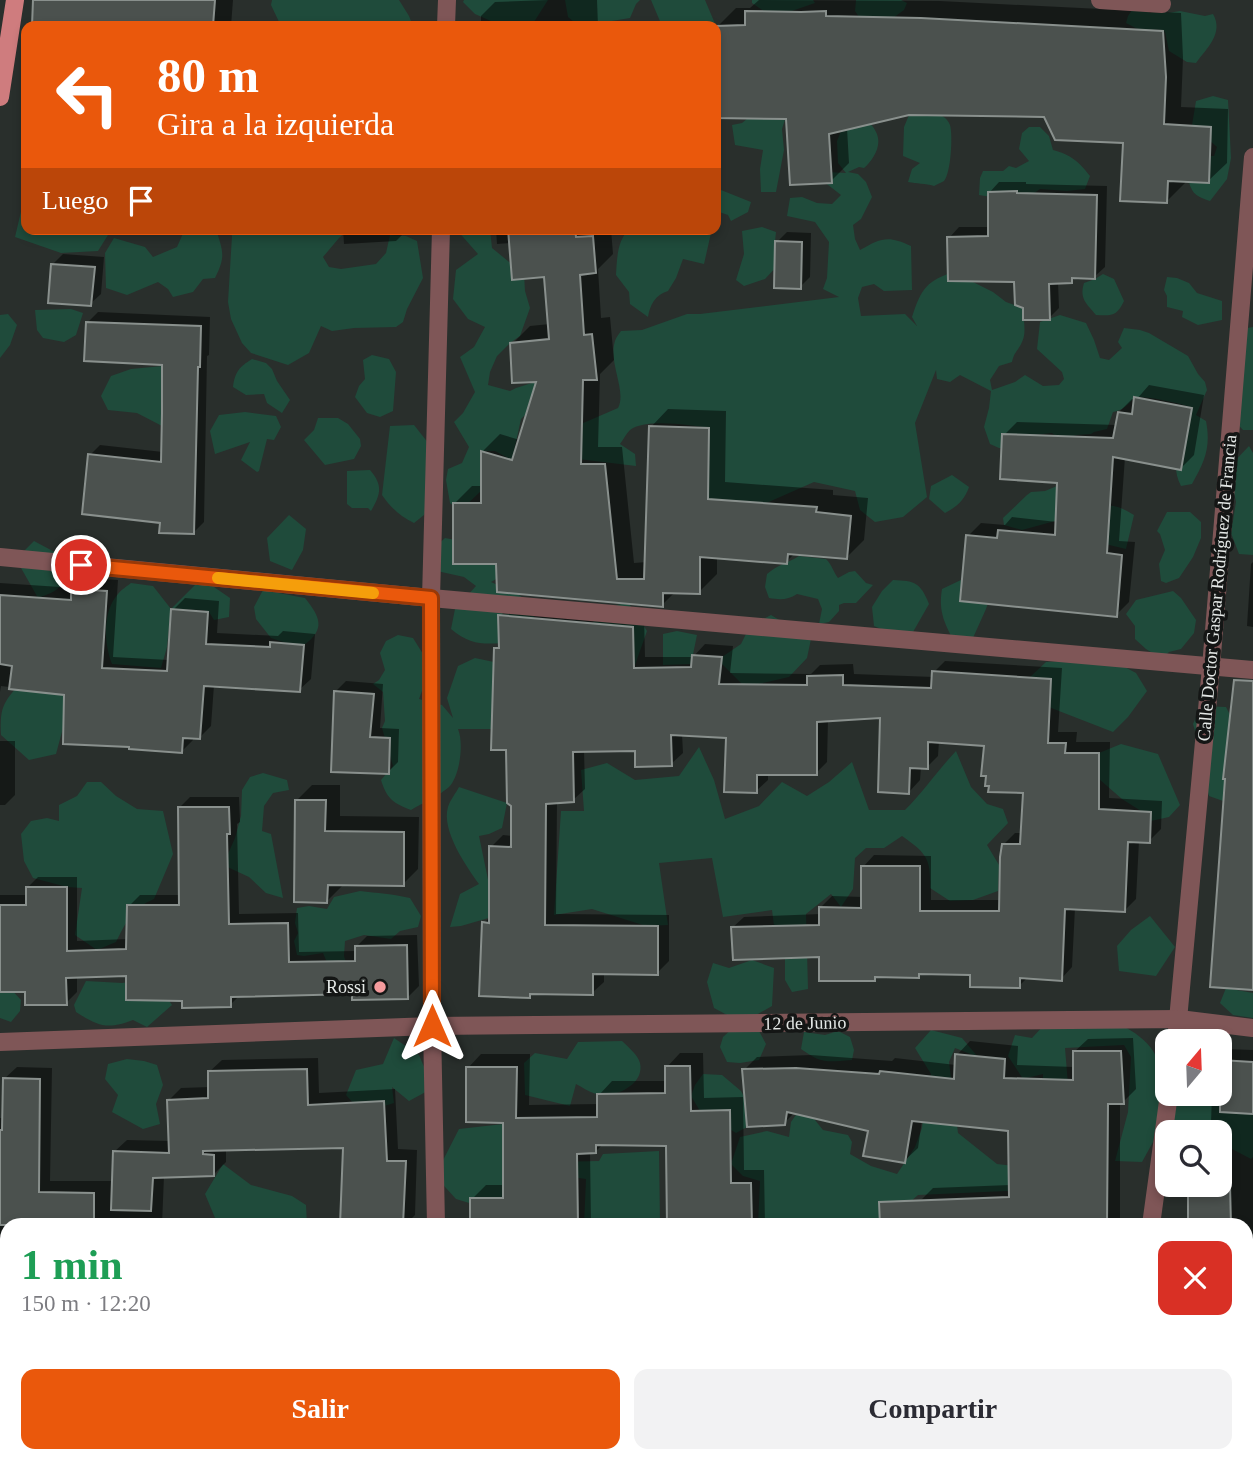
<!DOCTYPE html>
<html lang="es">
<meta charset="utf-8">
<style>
:root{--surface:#fff;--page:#f2f2f3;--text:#2b2b33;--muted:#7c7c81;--accent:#ea580c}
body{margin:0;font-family:Georgia,serif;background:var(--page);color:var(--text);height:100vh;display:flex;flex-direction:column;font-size:26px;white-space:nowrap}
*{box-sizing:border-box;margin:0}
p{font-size:23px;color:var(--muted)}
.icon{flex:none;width:38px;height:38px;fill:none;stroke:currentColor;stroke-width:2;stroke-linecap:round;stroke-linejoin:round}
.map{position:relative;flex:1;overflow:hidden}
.side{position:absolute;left:0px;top:1218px;width:1253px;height:245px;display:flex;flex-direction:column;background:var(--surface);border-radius:21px 21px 0 0;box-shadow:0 4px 10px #0003}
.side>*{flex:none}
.guide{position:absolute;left:21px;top:21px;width:700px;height:214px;border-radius:14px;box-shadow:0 4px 10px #0003;background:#ea580c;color:#fff;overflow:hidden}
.needle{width:46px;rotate:19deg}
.buttons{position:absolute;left:1155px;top:1029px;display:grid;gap:14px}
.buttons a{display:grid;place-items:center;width:77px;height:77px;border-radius:14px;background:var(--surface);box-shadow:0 4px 10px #0003;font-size:35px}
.pin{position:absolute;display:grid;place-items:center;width:60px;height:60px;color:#fff;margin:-30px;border:4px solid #fff;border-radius:50%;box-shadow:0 2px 7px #0007}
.me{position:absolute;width:77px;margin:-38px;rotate:0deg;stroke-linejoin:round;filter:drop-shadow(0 0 5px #0008)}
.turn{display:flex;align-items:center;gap:24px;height:147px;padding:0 21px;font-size:32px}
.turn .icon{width:91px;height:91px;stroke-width:2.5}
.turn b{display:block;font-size:49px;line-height:60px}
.then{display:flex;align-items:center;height:66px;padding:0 21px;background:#0003;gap:14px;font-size:26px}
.round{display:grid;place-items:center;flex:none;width:74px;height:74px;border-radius:14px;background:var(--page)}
.headline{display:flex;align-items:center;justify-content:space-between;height:119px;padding:0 21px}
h1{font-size:42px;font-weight:700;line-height:52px;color:#1e9e55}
.primary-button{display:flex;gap:14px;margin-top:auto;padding:14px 21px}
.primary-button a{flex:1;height:80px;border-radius:14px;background:var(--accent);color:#fff;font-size:28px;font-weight:700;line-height:80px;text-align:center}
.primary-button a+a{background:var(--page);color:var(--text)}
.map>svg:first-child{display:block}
</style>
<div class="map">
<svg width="1253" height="1463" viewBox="0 0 1253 1463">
<rect width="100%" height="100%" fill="#292f2c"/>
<g fill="#1f4b3b">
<path d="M 272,0 L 399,0 L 409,16 L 413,26 L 281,26 L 271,5 Z"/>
<path d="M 464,0 L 548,0 L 534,22 L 528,26 L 502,26 L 475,14 L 463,2 Z"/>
<path d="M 565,0 L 640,0 L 636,4 L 630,18 L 582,26 L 579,26 L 568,17 Z"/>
<path d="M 651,0 L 705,0 L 716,26 L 662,26 Z"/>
<path d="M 752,0 L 813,0 L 815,3 L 786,13 L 765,12 L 752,3 Z"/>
<path d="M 856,0 L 901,0 L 907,3 L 904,10 L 886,23 L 859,17 L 855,11 Z"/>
<path d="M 1134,7 L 1143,8 L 1150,13 L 1158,10 L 1168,13 L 1180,11 L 1205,16 L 1213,14 C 1224,33 1207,48 1196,63 L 1187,62 L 1169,51 L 1165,32 C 1158,28 1152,29 1145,33 L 1126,23 L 1128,16 Z"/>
<path d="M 1213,96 L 1228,100 L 1231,158 L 1227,179 L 1210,201 C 1193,195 1192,193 1187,176 L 1208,156 L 1214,156 L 1217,147 L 1192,125 L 1196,101 Z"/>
<path d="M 789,107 L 782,129 L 784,150 L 776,192 L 761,192 L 760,169 L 763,150 L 735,145 L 732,125 L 742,123 L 748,118 Z"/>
<path d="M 933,113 C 940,114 947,117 950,125 C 953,135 951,173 944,181 C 941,183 937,184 934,186 C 925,183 917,184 908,182 L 912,169 L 920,163 L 903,156 L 904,127 L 909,115 Z"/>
<path d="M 866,118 C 869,122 874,127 876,132 C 883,145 873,160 864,168 L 859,167 L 848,172 L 858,174 L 866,182 L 872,197 L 861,219 L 853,225 L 855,239 L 860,250 C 881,238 888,235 911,246 L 912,290 L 884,291 L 874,284 L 862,287 L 858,298 L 861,316 L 905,314 L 917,326 L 912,317 C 922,287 926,282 955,271 L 969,280 L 993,292 L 1006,302 L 1023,308 C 1023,319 1027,332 1022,342 C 1018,351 1014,352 1012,362 L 999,366 L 990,380 L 992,390 L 1015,382 L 1025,375 L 1043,386 L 1059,385 L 1064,379 L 1062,372 L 1037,349 L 1040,322 L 1060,315 L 1086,323 L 1094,340 L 1100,358 L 1109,360 L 1122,348 L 1118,342 L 1124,328 L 1140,330 L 1149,333 L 1188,356 L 1198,374 L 1205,382 L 1207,390 L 1196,415 L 1206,421 C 1211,447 1205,461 1192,484 L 1181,486 C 1167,460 1185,433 1191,407 C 1174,402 1152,397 1135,397 C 1129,404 1122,411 1113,412 L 1107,429 L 1094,432 L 1091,434 L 1077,435 L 1061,440 L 1052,433 L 1035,435 L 1016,448 L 999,448 L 990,444 L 984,427 L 989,408 L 991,391 L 960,375 L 950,382 L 937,379 L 936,370 L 915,423 L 927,497 L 903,517 L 875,522 L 860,510 L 855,491 L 814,482 L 744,513 L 696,518 L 709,428 C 690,425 645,418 630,430 C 626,434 623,440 620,444 L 635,454 L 636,466 L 578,459 L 567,430 L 618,408 C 627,391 608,363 615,341 C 616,337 619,334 621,331 L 642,330 L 687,314 L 700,314 L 839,297 L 823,289 L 827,278 L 829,242 L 815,222 L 787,216 L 790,198 L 802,197 L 817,203 L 832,204 L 841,195 L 823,181 L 827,172 L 846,173 L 838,163 L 837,141 L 841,131 Z"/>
<path d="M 1029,127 L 1040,127 L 1049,136 L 1053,150 C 1072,155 1079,162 1090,176 L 1085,189 L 1067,191 L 1040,189 L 1022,202 L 979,195 L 980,178 L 983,171 L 1003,171 L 1009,166 L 1016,168 L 1029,161 L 1019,149 L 1022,133 Z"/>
<path d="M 716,188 L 751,202 L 748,212 L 731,221 L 728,215 L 716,211 Z"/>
<path d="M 23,203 L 26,203 L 26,229 L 103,229 L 108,235 L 98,251 L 61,253 L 15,237 Z"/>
<path d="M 762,227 L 776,232 L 775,242 L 778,265 L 765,279 L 744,286 L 736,280 L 744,254 L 742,231 Z"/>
<path d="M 185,229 L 216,229 C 223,252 226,256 215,278 L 203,279 L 193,292 L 173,297 L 168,289 L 158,282 L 127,295 L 106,288 L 105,253 L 114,238 L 145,247 L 153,257 L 177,247 Z"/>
<path d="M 229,229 L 349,229 L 339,238 L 323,257 L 329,267 L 341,269 L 376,264 L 386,253 L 390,235 L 406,236 L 417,241 L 423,278 L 407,309 L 403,322 L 396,327 L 354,328 L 332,331 L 321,326 L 309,353 L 288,365 L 251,353 L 242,343 L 231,319 L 228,302 L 232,236 Z"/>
<path d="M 456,229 L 490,229 L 492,248 L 524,274 L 525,291 L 530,308 L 520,336 L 510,343 L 497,356 L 490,372 L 488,385 L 510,391 L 516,388 L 535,382 L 550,390 L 521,419 L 512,460 L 495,451 L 481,451 L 481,491 L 460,511 L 450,503 L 446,480 L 448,469 L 462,463 L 469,447 L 454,422 L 463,413 L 475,392 L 460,357 L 474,347 L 485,327 L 468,319 L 453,299 L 456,270 L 478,254 Z"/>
<path d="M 629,229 L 698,229 L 698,231 L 711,233 L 704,264 L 683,259 L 676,278 L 668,291 C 655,295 650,305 648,317 L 630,304 L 629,292 L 616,275 C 617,259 617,241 629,229 Z"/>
<path d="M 1103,274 L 1114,279 L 1124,301 C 1117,316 1112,316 1096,315 C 1087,304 1079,299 1084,283 L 1095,279 Z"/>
<path d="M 1167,277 L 1177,278 L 1189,283 L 1197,293 L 1222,301 L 1222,320 L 1198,325 L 1182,317 L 1183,311 L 1167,307 L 1167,296 L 1164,290 Z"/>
<path d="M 71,309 L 83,313 L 76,335 L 64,342 L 43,338 L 37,330 L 35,310 Z"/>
<path d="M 8,314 L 17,325 L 10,345 L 0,358 L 0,315 Z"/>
<path d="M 1253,327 L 1253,430 L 1243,430 L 1233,419 L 1241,329 Z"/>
<path d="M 372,355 L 389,359 L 396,372 L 393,411 L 380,417 L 367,413 L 355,397 L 359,386 L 365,379 L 363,360 Z"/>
<path d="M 252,359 L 266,363 L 272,369 L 277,381 L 290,400 L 282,413 L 267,403 L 264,394 L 246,395 L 233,387 C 235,372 239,367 252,359 Z"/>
<path d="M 173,365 L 162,426 L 137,413 L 108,410 L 101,396 L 111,376 L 131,369 Z"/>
<path d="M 245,412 L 276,416 L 281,427 L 274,440 L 267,439 L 259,471 L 257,472 L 241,460 L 250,442 L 215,454 L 210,431 L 219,415 Z"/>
<path d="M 318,418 L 338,418 L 348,424 L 360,439 L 361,446 L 354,459 L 325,465 L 304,440 L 314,430 Z"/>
<path d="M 414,425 L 429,444 L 434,497 L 424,515 L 414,523 C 400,516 391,508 382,495 L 390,426 Z"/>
<path d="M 1249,446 L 1253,453 L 1253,555 L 1239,554 L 1231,533 L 1236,502 L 1229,467 Z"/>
<path d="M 370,470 C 383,485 381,494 371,511 L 368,508 L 352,508 L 347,504 L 347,471 Z"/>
<path d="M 952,475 L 969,487 C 965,499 957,507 945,513 L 929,499 L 931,486 Z"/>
<path d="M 1057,486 L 1088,507 C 1110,505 1114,503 1134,515 L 1126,549 L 1101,543 L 1070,517 L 1022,530 L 1004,525 L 1003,518 L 1027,495 L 1031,492 L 1045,491 Z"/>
<path d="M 1167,512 L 1190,512 L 1201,522 L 1201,538 L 1193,557 L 1179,578 L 1166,583 L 1161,581 L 1159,564 L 1165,550 L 1160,534 L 1157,531 Z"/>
<path d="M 289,515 L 306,529 L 303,550 L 292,570 L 270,561 L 267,538 Z"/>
<path d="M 445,538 L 466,542 L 496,564 L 498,578 L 491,582 L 519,595 L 535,607 L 533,626 L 519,642 C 491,643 474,649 451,629 L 455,609 L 476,586 L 464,577 L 437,571 L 432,550 Z"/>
<path d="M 34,541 L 64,557 C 71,583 61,590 38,598 L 16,559 Z"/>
<path d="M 799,556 L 826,559 C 832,565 833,571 838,578 L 849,572 L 855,571 L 866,583 L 873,585 L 856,603 L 844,603 L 839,605 L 839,611 L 829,622 L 819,624 L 822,609 L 818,599 L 797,594 C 788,600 780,600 769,598 L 765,587 L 767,574 C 779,564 786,564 799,556 Z"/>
<path d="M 963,579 L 991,594 L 986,609 L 972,640 L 956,645 C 945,625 938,612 942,589 Z"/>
<path d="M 893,580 C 915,581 920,582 929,604 L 913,632 L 886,631 L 874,626 L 872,607 L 882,591 Z"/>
<path d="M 198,582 L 214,587 L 230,598 L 229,617 L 214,620 L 209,612 L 203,610 L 171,609 L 167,647 L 161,668 L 112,664 C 104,643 102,612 118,594 C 121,590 127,586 131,583 L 153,586 L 171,609 Z"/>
<path d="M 263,590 L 305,598 C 320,617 326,629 304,645 L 286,643 L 271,638 L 256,619 L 254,607 Z"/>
<path d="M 1173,591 L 1181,598 L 1196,620 L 1194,633 L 1181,649 L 1169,652 L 1162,659 L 1146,649 L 1135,639 L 1135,626 L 1126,614 L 1136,600 Z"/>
<path d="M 628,602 L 647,631 L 634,668 L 592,649 C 591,612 593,612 628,602 Z"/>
<path d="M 771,615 L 811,639 L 807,658 L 789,677 L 745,687 L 722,664 L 722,657 L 741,644 L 750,626 Z"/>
<path d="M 677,631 L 697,635 L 691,664 L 663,665 L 663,634 Z"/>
<path d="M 398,635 L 413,638 L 423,654 L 422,691 L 419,699 L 442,705 L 453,718 L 447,698 L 458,666 L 475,658 L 494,662 L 500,729 L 458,729 C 464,743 460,776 449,787 C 440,795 421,804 411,810 C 393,803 387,799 381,780 L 393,766 L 382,728 L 385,721 L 383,692 L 373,684 L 379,680 L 385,670 L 380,653 L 386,641 Z"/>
<path d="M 1108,658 L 1136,673 L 1147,691 L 1128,717 L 1113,732 L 1028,699 L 1029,678 L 1046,662 Z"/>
<path d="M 64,683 L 74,714 L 63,728 L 56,754 L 29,760 L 1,735 C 0,709 2,703 20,684 Z"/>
<path d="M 1201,706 L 1226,707 L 1230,715 L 1247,781 L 1224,792 L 1223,801 L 1209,796 C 1202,772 1201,748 1193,724 Z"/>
<path d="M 1121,744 L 1158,754 L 1180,805 L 1169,817 L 1151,821 L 1141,811 L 1122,799 L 1099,779 L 1099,753 Z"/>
<path d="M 699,747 L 714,780 L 725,819 L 759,806 L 782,782 L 807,796 L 829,782 L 852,762 L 869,810 L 905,810 C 924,791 938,770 956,751 L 971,787 L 987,804 L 1003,809 L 1008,823 L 987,845 L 999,865 L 998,891 L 973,900 L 950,901 L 930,888 C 931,858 926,853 902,836 L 884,848 L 866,848 L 855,858 L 853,889 L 841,907 L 831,894 L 806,914 L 808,989 L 792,992 L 785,980 L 785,949 L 774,926 L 772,910 L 723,917 L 712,858 L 659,863 L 668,925 L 646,926 L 592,909 L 554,915 L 561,811 L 584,811 L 581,770 L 607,763 L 635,780 L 679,776 Z"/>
<path d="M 263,773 L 287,780 L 289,790 L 273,793 L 264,806 L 262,831 L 271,834 L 283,898 L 266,893 L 249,877 L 223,865 L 235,838 L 241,816 L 242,790 L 250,777 Z"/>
<path d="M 87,782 L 101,782 L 116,796 L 137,809 L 163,811 L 173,854 L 154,899 C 131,909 127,921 116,942 L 97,950 L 75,935 L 82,888 L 67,887 L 33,878 L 24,861 L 21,834 L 31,821 L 47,818 L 59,821 L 59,805 L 77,796 Z"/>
<path d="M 459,787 L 507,803 L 502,828 L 489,834 L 479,836 L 491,894 L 492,917 L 461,926 L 450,927 L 460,894 L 479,884 C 466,866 441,830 448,807 C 450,800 456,793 459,787 Z"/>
<path d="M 360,891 C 377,893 393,894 410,898 L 421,916 L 418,927 L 400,931 L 391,939 L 364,935 L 345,941 L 344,956 L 349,972 L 328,965 L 323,953 L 304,956 L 297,955 L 294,941 L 298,933 L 295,923 L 297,908 L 309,906 L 327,909 L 334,897 Z"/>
<path d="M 1150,916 L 1175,947 L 1156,976 L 1119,971 L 1117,946 L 1131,930 Z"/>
<path d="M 752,960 L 774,968 L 772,1006 L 742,1023 L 714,1008 L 707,982 L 713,963 L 729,968 Z"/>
<path d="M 150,979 L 163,991 L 172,1005 L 147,1027 L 133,1020 C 107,1030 98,1026 76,1012 L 74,1005 L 86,981 L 122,983 Z"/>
<path d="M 0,983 L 9,987 L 21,1000 L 20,1011 L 11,1022 L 0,1018 Z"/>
<path d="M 1226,988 L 1253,993 L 1253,1018 L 1233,1015 L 1220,1003 Z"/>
<path d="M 1103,1016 C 1127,1028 1157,1040 1160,1071 C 1160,1081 1159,1090 1158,1100 L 1167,1072 L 1167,1094 L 1220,1094 L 1220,1041 L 1179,1041 L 1196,1021 L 1222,1024 L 1230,1054 L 1221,1078 L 1253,1103 L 1253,1157 L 1251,1159 L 1232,1149 L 1220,1145 L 1220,1132 L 1167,1132 L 1155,1130 L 1153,1142 L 1142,1162 L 1115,1161 L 1128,1112 L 1131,1057 L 1124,1045 L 1065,1048 L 1068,1084 L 1042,1121 L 1043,1074 L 1023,1079 L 1008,1056 L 1015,1035 L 1032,1038 L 1045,1024 Z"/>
<path d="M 734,1027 L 759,1031 L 766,1044 L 759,1060 L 740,1063 L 727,1062 L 720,1047 L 723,1037 Z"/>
<path d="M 931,1030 L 962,1038 L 978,1057 L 955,1048 L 949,1062 L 958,1133 L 997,1164 L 1048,1170 L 1048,1189 L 918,1195 L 909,1203 L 909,1225 L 758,1225 L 760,1181 L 743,1176 L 731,1164 L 740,1137 L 767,1131 L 789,1137 L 791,1122 L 800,1109 L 815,1120 L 823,1130 L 848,1135 L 852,1142 L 850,1154 L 871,1166 L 897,1174 L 915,1147 L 922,1128 L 925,1100 L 931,1074 L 915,1048 Z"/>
<path d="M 838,1031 L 850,1037 L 854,1050 L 852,1060 C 826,1062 822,1064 801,1049 L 804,1032 L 825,1035 Z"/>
<path d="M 394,1038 L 419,1055 L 433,1088 L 409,1101 L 392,1087 L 394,1103 L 362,1113 L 346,1095 L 356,1070 L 383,1064 Z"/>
<path d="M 622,1041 C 628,1047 638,1055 640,1063 C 645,1085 614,1099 596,1094 C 589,1092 582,1087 576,1084 L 570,1106 L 525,1095 L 524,1063 L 535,1053 L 567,1059 L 578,1042 Z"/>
<path d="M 127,1059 L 144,1061 L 157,1065 L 163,1085 L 156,1104 L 160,1124 L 143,1129 L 112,1112 L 118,1095 L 105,1079 L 108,1064 Z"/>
<path d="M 703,1074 L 722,1075 L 741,1091 L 750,1108 L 747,1127 L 736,1133 L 700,1111 L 691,1096 L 695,1085 Z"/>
<path d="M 512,1123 L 502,1213 L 456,1199 L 435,1176 L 459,1129 Z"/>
<path d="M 659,1151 L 660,1225 L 584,1225 L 586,1179 L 549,1174 L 548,1162 L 599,1161 L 603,1154 Z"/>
<path d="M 223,1164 L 251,1185 L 292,1196 L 306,1205 L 307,1225 L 218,1225 L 205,1194 Z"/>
<path d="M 1246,1380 L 1253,1386 L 1253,1456 L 1251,1463 L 1129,1463 L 1131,1456 L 1246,1456 Z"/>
<path d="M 125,1456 L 203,1456 L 201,1463 L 127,1463 Z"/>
<path d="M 419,1456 L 497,1456 L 489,1463 L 424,1463 Z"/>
</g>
<g fill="#0007">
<path d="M 35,0 L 233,0 L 231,26 L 34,26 Z"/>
<path d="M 548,0 L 597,0 L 598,26 L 481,26 L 481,16 L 495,2 Z"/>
<path d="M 759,0 L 940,1 L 1181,13 L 1183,58 L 1181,107 L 1228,109 L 1227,163 L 1208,181 L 1185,180 L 1185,183 L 1167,201 L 1124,141 L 1045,115 L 909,114 L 847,128 L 849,163 L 831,181 L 788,117 L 718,26 L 736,8 L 750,8 Z"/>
<path d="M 26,140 L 26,183 L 24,183 Z"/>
<path d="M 999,182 L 1026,182 L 1026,184 L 1107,186 L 1105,267 L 1094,277 L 1076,277 L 1072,281 L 1058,282 L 1059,308 L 1049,318 L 1024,307 L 1016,280 L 949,238 L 959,227 L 990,227 L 989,193 Z"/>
<path d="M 343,229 L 406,229 L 406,231 L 396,241 L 344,244 Z"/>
<path d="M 496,229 L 611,229 L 613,254 L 598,269 L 601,318 L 610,317 L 614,360 L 600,374 L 598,447 L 622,447 L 634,563 L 647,562 L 651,427 L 668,409 L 726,411 L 725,482 L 833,490 L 833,495 L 868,498 L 864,540 L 846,558 L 795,553 L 786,562 L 717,556 L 717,574 L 699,592 L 675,592 L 662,605 L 498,562 L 454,504 L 472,486 L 483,486 L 482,452 L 500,434 L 520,440 L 538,380 L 512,344 L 530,326 L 550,324 L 546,275 L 511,243 L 497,244 Z"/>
<path d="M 787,232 L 811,233 L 810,277 L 800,287 L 777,242 Z"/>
<path d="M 63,254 L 104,257 L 101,294 L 90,304 L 53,264 Z"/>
<path d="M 98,312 L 210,317 L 209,355 L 207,356 L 204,522 L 194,532 L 161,521 L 90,455 L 100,445 L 163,452 L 164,363 L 88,322 Z"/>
<path d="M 1149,385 L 1204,395 L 1194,455 L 1181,468 L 1125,457 L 1119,541 L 1135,542 L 1129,602 L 1116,615 L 968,536 L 981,523 L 1005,525 L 1012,517 L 1057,522 L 1059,481 L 1004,435 L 1017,422 L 1117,425 L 1119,412 L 1132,399 L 1136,400 Z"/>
<path d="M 1253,562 L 1253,627 L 1247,626 L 1251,564 Z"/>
<path d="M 85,578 L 118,580 L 113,657 L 169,660 L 173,610 L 185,598 L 219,601 L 217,633 L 278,636 L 283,631 L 315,634 L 311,679 L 299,690 L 214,685 L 211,726 L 199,738 L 193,737 L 193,740 L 181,752 L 66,694 L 1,686 L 0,692 L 0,583 L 75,588 Z"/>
<path d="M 511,605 L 644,616 L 645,657 L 693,657 L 705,644 L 733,646 L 730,673 L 811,674 L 820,665 L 853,664 L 854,674 L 934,677 L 934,672 L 945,661 L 1062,668 L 1058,732 L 1077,732 L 1076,742 L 1110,742 L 1109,798 L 1162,801 L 1161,829 L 1149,841 L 1139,841 L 1136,899 L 1125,910 L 1075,908 L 1072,967 L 1061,979 L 1028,977 L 1019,986 L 972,973 L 922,973 L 919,977 L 878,976 L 874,980 L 821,956 L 732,928 L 744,917 L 821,914 L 821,907 L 832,896 L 863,897 L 863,867 L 874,855 L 931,856 L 931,900 L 1001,900 L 1003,845 L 1015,833 L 1023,833 L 1025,792 L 986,744 L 939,741 L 938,756 L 927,767 L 921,767 L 920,780 L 909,792 L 882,716 L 828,720 L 827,762 L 816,773 L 768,774 L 768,780 L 756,791 L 728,736 L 682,734 L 683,753 L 671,764 L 637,749 L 584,750 L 585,789 L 573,800 L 557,801 L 556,914 L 669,915 L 669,961 L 657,973 L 604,973 L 604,982 L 592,993 L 533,992 L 529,996 L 484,923 L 491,916 L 491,847 L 503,835 L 512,836 L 512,805 L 508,748 L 496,649 L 501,644 L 500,616 Z"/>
<path d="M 346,681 L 383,684 L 380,728 L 399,729 L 398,762 L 388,772 L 335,692 Z"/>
<path d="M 0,741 L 15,741 L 15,795 L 5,805 L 0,805 Z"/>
<path d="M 312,785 L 340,785 L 340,816 L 419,817 L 418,869 L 403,884 L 342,883 L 342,886 L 327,901 L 297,800 Z"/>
<path d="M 190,797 L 239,797 L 240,822 L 237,824 L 239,914 L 298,913 L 299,952 L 356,951 L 356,947 L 367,936 L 417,935 L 419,986 L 408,997 L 354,993 L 240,995 L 230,1005 L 183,1000 L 127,974 L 77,976 L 77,992 L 66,1003 L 27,990 L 0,990 L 0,895 L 27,895 L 27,888 L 38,877 L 77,877 L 77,941 L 128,939 L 129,906 L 140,895 L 181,895 L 179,808 Z"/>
<path d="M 1133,1038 L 1136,1089 L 1123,1102 L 1120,1102 L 1120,1225 L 920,1225 L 920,1201 L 933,1188 L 1010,1185 L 1009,1130 L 922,1120 L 918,1148 L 904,1161 L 870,1129 L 795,1112 L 784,1123 L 744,1070 L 757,1057 L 811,1055 L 892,1061 L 895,1058 L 956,1065 L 957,1055 L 970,1041 L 1018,1046 L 1017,1065 L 1074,1067 L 1074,1052 L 1088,1039 Z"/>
<path d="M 1226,1049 L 1253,1050 L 1253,1368 L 1246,1368 L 1246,1225 L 1190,1225 L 1190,1185 L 1220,1185 L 1220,1132 L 1193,1132 L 1202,1123 L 1211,1123 L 1212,1094 L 1220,1094 L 1220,1055 Z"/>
<path d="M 680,1053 L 703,1053 L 704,1098 L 743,1097 L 744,1170 L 764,1170 L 765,1225 L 669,1225 L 668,1145 L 603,1144 L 596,1151 L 590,1152 L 591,1225 L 472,1225 L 472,1199 L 486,1185 L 505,1185 L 505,1121 L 468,1068 L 481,1054 L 530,1054 L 529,1105 L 599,1104 L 599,1095 L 612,1081 L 667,1081 L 667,1067 Z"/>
<path d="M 318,1058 L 319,1093 L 395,1089 L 398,1149 L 417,1150 L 415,1215 L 405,1225 L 267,1225 L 342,1222 L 345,1146 L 226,1148 L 226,1162 L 214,1174 L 164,1176 L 162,1225 L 7,1225 L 7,1355 L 0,1362 L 0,1118 L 4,1118 L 4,1079 L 17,1067 L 52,1068 L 50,1181 L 113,1181 L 114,1152 L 127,1140 L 170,1141 L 169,1100 L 181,1088 L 210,1087 L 209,1072 L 222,1060 Z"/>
<path d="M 0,1437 L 7,1437 L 7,1456 L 14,1456 L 14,1463 L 0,1463 Z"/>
<path d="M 68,1456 L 121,1456 L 121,1463 L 66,1463 L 66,1458 Z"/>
<rect x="207" y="1456" width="218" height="7"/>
<path d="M 678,1456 L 795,1456 L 795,1463 L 677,1463 Z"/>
<path d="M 859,1456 L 905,1456 L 904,1463 L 859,1463 Z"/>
<path d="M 908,1456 L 943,1456 L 937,1461 Z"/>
<path d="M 994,1456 L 1090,1456 L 1089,1463 L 993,1463 Z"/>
</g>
<g fill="#4b514e" stroke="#89908d" stroke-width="2">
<path d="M 33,0 L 215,0 L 213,26 L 32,26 Z"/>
<path d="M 745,11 L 801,12 L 826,11 L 826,16 L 921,18 L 1163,31 L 1166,77 L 1164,124 L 1211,127 L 1209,183 L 1168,181 L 1167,203 L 1120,201 L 1123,143 L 1055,140 L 1044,117 L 909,115 L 829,134 L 832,183 L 790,185 L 786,119 L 716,118 L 716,26 L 745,25 Z"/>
<path d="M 1017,191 L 1017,193 L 1097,195 L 1095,279 L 1072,278 L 1072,283 L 1049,284 L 1050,320 L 1023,320 L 1023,308 L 1015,305 L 1014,282 L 948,281 L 947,237 L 988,236 L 988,192 Z"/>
<path d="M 508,229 L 575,229 L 576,237 L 593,236 L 596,273 L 580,275 L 584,335 L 592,334 L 597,380 L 583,380 L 581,464 L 605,464 L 617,579 L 644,579 L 649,426 L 709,428 L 708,499 L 817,507 L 816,512 L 851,516 L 847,559 L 788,554 L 787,564 L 700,557 L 700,594 L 663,593 L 663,607 L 497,592 L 496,564 L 453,564 L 453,503 L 481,503 L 481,451 L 512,460 L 536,382 L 512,383 L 510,343 L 549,339 L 544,277 L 512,280 Z"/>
<path d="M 775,241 L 802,242 L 801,289 L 774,288 Z"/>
<path d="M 51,264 L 95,267 L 91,306 L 48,303 Z"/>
<path d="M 86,322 L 201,326 L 200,367 L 198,367 L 194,534 L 159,533 L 160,523 L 82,514 L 88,454 L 161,462 L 162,413 L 162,365 L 84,361 Z"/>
<path d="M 1134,397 L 1192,408 L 1181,470 L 1113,457 L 1107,553 L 1122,555 L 1117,617 L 960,601 L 966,535 L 997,538 L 998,530 L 1055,535 L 1057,483 L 1000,479 L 1002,434 L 1113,438 L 1118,412 L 1132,414 Z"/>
<path d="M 71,589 L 107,591 L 102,668 L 167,671 L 171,609 L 208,612 L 206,644 L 270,647 L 270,642 L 304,645 L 300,692 L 204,686 L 200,739 L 183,738 L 182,753 L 129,749 L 129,747 L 63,744 L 64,695 L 9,689 L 12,666 L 0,664 L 0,595 L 71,600 Z"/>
<path d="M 498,615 L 633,627 L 634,668 L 691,667 L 692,655 L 722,657 L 719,684 L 807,685 L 807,676 L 843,675 L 843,685 L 931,688 L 932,671 L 1051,679 L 1048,743 L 1066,743 L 1065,753 L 1099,753 L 1099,809 L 1151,812 L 1150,843 L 1128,842 L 1125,912 L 1065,909 L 1062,981 L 1020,978 L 1020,988 L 970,987 L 970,975 L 919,974 L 919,978 L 875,977 L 875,981 L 819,981 L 819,957 L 733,960 L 731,927 L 819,925 L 819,907 L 861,908 L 861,866 L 920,866 L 920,911 L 999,911 L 1000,857 L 1002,844 L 1020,844 L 1023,793 L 988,792 L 989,786 L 985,786 L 986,776 L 981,776 L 984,746 L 928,742 L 928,769 L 910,768 L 909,794 L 878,792 L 880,718 L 817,722 L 817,775 L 757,775 L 757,793 L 724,792 L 726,738 L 671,735 L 672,766 L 635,767 L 635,751 L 573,752 L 574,802 L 546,804 L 545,925 L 658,926 L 658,975 L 593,974 L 593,995 L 530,994 L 530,998 L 479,996 L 482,922 L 489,923 L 489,846 L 511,847 L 511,806 L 507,803 L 506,750 L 491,750 L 494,648 L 499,648 Z"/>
<path d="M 1234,680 L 1253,681 L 1253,990 L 1210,987 L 1225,779 L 1223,779 Z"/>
<path d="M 334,691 L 374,694 L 370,737 L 390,738 L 389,774 L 331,772 Z"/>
<path d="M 295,800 L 326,800 L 325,831 L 404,832 L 404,886 L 328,885 L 327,903 L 294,902 Z"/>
<path d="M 178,807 L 229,807 L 230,834 L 227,834 L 229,924 L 288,923 L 289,962 L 355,961 L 355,946 L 407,945 L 408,999 L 352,1000 L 352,994 L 231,997 L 231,1007 L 182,1008 L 182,1001 L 126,1000 L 126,976 L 66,978 L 67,1005 L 25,1005 L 25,992 L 0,992 L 0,905 L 26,905 L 26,887 L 67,887 L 67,951 L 126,949 L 127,905 L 179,905 Z"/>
<path d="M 1073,1051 L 1121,1051 L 1124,1104 L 1108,1104 L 1107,1225 L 880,1225 L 879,1202 L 1009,1197 L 1008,1131 L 912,1121 L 905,1163 L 863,1156 L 868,1131 L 787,1112 L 785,1125 L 747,1127 L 742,1069 L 796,1068 L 879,1074 L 880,1071 L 954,1079 L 955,1054 L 1005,1059 L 1004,1078 L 1073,1080 Z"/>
<path d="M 1220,1060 L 1253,1062 L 1253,1114 L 1220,1112 Z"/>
<path d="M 665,1066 L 690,1066 L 691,1111 L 730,1110 L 731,1183 L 751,1183 L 752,1225 L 667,1225 L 666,1146 L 596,1145 L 596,1153 L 577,1154 L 578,1225 L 470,1225 L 470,1198 L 503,1198 L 503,1123 L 466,1122 L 466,1067 L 517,1067 L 516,1118 L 597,1117 L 597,1094 L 665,1093 Z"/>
<path d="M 307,1069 L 308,1105 L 384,1101 L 387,1161 L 406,1161 L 403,1225 L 340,1225 L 343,1148 L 203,1151 L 203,1154 L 214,1155 L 214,1176 L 153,1178 L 151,1211 L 111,1210 L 113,1151 L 169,1153 L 167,1100 L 208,1098 L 208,1071 Z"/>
<path d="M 3,1078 L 40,1079 L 39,1192 L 94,1193 L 94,1225 L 0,1225 L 0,1130 L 2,1130 Z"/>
<path d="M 1188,1185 L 1230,1185 L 1231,1225 L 1188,1225 Z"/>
</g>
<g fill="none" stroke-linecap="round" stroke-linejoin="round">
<g stroke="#7f5657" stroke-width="18">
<path d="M 1100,0 L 1162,4"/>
<path d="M 446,26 L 447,0"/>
<path d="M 0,557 L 431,598 L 1253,670"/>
<path d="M 1176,1041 L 1211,667 L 1253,157"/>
<path d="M 0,1042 L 432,1026 L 1179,1019 L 1253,1028"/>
<path d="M 436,1225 L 432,1026 L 431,598 L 441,229"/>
<path d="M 1151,1225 L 1169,1094"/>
<path d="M 440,1456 L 440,1463"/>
<path d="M 1118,1463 L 1119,1456"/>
</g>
<path stroke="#cf7c7e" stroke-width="18" d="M 0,97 L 15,0"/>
</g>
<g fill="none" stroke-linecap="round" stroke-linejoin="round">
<defs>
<path id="route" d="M 81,565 L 431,598 L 432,1026"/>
</defs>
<use href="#route" stroke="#983908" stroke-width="18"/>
<use href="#route" stroke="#ea580c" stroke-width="12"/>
<path stroke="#f59e0b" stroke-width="12" d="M 218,578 L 373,593"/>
</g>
<circle fill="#f59b9d" stroke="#141615" stroke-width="2.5" cx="380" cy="987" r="7"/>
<g text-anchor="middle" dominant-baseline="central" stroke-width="7" stroke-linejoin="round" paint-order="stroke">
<g font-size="18" fill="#e4e8e6" stroke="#141615">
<text transform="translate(1217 588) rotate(-85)">Calle Doctor Gaspar Rodríguez de Francia</text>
<text transform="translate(805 1023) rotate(-1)">12 de Junio</text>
</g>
<g font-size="18" fill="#e4e8e6" stroke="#141615" text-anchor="end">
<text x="366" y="987">Rossi</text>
</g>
</g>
</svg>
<div class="buttons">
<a><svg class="needle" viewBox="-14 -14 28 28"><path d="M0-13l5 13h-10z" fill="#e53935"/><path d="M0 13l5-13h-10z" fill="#7c7c81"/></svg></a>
<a><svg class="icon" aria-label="search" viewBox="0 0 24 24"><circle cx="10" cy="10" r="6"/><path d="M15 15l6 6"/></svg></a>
</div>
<div class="pin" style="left:81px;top:565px;background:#d93025"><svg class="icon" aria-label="arrive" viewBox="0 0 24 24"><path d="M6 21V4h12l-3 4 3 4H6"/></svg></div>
<svg class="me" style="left:432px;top:1026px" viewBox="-20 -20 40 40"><path d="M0-17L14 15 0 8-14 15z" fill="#ea580c" stroke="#fff" stroke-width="4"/></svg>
<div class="guide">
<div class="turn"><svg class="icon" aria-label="left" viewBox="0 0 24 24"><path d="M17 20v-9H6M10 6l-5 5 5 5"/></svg><div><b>80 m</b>Gira a la izquierda</div></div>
<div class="then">Luego<svg class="icon" aria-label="arrive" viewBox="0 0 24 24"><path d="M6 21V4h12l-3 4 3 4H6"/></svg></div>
</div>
<section class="side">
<div class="headline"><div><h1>1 min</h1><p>150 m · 12:20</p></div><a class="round" style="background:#d93025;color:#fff"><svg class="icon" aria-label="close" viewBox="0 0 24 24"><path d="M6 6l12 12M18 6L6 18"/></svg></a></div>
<div class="primary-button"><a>Salir</a><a>Compartir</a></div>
</section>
</div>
